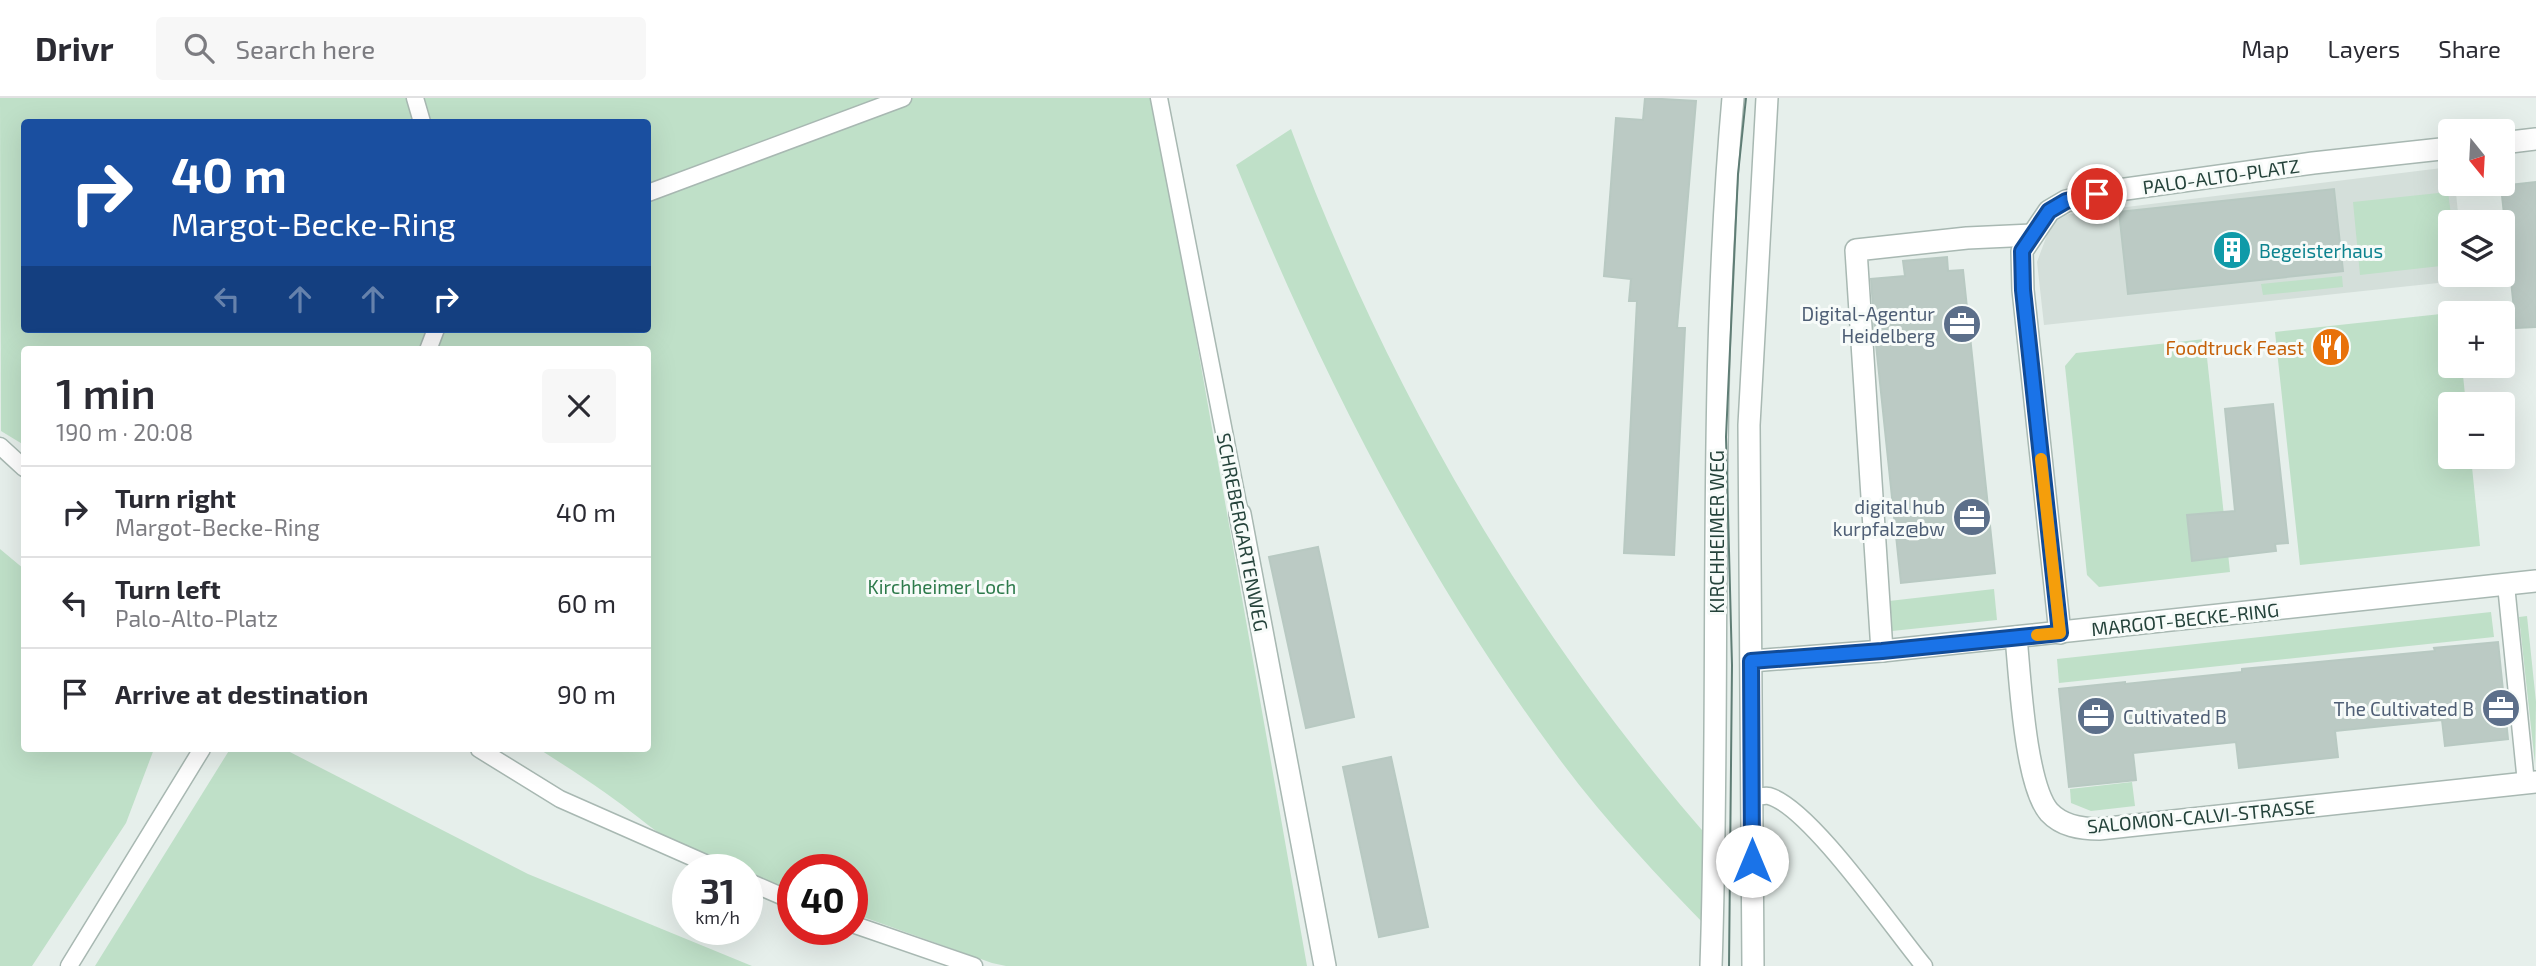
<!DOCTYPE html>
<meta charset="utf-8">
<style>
:root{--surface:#fff;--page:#f7f7f7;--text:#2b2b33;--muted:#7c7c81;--line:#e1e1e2}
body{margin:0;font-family:"Exo 2",sans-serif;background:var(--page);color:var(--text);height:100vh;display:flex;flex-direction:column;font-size:26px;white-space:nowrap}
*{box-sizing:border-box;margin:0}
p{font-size:23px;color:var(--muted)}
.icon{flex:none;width:38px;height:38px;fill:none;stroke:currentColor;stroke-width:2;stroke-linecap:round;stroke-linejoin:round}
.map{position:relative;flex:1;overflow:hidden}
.panel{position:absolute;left:21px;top:248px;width:630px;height:406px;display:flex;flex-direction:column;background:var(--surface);border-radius:7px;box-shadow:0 7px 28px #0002}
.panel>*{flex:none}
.guide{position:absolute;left:21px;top:21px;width:630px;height:214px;border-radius:7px;box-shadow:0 7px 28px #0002;background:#1a4fa0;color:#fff;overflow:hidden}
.needle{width:46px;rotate:162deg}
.controls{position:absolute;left:2438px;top:21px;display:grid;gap:14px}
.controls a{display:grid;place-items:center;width:77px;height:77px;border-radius:7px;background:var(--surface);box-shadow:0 7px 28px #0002;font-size:35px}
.speed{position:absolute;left:672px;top:756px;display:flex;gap:14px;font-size:35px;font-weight:700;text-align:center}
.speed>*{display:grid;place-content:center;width:91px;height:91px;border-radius:50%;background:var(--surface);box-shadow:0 7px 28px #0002;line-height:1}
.speed small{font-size:18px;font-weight:400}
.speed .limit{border:10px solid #d22;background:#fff;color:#111}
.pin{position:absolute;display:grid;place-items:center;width:60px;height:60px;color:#fff;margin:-30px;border:4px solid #fff;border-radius:50%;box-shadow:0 2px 7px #0007}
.me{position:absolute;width:77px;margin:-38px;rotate:0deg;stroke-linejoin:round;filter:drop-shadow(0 0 5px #0008)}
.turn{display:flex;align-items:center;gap:24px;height:147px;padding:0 35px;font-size:32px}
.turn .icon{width:91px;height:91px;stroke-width:2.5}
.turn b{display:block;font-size:49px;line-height:60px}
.lanes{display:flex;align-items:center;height:66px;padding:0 35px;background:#0003;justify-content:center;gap:35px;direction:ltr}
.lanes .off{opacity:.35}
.round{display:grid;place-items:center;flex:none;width:74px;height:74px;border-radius:7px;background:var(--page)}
.head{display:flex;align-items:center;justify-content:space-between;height:119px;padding:0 35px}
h1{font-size:42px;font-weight:600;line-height:52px}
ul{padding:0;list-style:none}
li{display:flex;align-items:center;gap:21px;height:91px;padding:0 35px;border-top:2px solid var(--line)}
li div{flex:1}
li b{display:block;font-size:26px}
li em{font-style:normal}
header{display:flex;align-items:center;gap:42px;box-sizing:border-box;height:98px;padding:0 35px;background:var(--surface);border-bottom:2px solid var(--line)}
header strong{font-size:33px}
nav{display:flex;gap:38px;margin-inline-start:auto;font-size:24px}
.search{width:490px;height:63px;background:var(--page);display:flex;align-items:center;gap:18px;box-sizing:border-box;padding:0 24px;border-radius:7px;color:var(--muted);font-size:26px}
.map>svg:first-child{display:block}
</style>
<header>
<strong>Drivr</strong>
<div class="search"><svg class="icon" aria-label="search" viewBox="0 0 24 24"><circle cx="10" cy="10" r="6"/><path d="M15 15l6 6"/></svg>Search here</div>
<nav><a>Map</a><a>Layers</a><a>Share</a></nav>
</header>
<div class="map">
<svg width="2536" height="868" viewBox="0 0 2536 868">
<rect width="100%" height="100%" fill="#e6efeb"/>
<path fill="#d4dfda" d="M 2450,69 L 2450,86 L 2455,86 L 2459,124 L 2450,124 L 2450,177 L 2465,177 L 2466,182 L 2044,227 L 2037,164 L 2054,118 Z"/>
<g fill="#bfe0c8" fill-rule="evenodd">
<path d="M 0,0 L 1151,0 L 1168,81 L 1307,868 L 1006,868 L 992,865 L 852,815 L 852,772 L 793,772 L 793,793 L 747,777 L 747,772 C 694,772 649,725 607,696 C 585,680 562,666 539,651 L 648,651 L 648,252 L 24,252 L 24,347 L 1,333 ZM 24,24 L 648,24 L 648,231 L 24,231 Z"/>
<path d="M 1291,31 C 1388,293 1530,537 1715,747 L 1712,834 C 1656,777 1599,716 1552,651 C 1420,471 1320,273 1236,67 Z"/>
<path d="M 2448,94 L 2452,124 L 2450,167 L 2360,177 L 2353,104 Z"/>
<path d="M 2342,178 L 2343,189 L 2263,197 L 2261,186 Z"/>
<path d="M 2450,215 L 2450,268 L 2462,268 L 2466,306 L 2450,306 L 2450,359 L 2471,359 L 2480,448 L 2300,467 L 2275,234 Z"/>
<path d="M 2205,241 L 2230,474 L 2099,489 L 2087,477 L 2065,268 L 2076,255 Z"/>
<path d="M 0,451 L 24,471 L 24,651 L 154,651 L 126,725 L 32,868 L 0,868 Z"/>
<path d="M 1994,491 L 1997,522 L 1892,533 L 1889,503 Z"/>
<path d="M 2491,514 L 2494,539 L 2059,585 L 2057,561 Z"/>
<path d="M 2527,518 L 2536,604 L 2535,666 L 2519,519 Z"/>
<path d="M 230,651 L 284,651 L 528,776 L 752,868 L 95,868 Z"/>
<path d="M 2132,684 L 2135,708 L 2091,713 L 2071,705 L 2070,691 Z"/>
</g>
<g fill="#bbcac4" stroke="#b8c9c2" stroke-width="2">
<path d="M 1645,0 L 1696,3 L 1677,230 L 1685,230 L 1674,457 L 1624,455 L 1637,203 L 1629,203 L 1631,181 L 1604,178 L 1616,20 L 1643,22 Z"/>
<path d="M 2536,84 L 2536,229 L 2516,230 L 2501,88 Z"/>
<path d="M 2334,91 L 2343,173 L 2128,196 L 2119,114 Z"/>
<path d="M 1947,159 L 1948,173 L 1963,172 L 1995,475 L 1901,485 L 1875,237 L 1871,181 L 1905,178 L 1903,163 Z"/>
<path d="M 2273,306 L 2288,445 L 2275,446 L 2276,453 L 2192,463 L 2187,417 L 2235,413 L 2225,311 Z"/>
<path d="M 1318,449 L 1354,619 L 1306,630 L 1269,459 Z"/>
<path d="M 2498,544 L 2508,641 L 2445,648 L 2442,622 L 2335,633 L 2338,659 L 2239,670 L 2236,644 L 2133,655 L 2136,682 L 2069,689 L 2059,591 L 2125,584 L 2125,586 L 2242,574 L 2242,571 L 2435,553 L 2434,550 Z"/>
<path d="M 1391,659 L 1428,829 L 1379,839 L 1343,669 Z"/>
</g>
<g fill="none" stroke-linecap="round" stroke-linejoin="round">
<defs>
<g id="service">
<path d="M 415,0 L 422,24"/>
<path d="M 1159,0 L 1240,416"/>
<path d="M 648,95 L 903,0"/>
<path d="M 428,252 L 436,231"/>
<path d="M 0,348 L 24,370"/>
<path d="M 2506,487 L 2526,685"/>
<path d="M 479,651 L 560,701 L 721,772"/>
<path d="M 1753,699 C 1758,699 1765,697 1769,698 C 1810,709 1893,831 1924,868"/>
<path d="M 747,783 L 793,803"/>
<path d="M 852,826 L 974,868"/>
<path d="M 69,868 L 202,651"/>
</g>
<g id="minor">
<path d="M 2502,45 L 2536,41"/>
<path d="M 1240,416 L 1325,868"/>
<path d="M 2060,535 L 2023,192 L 2022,153 L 2049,113 L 2066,103 L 2097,95 L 2313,65 L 2450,50"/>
<path d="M 2016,539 C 2020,579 2025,686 2049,714 C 2062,728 2080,731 2099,731 L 2536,684"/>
<path d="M 1882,553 L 1856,152 L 1967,140 L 2032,137"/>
<path d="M 1751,563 L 1882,553 L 2536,483"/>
</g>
<g id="tertiary">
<path d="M 1711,868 C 1721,579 1707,289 1733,0"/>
<path d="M 1753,868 L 1749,327 L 1767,0"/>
</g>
</defs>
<use href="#service" stroke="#a8b8b2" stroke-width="19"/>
<use href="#minor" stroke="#a8b8b2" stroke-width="24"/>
<use href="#tertiary" stroke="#a8b8b2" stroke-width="24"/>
<use href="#service" stroke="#fff" stroke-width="16"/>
<use href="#minor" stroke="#fff" stroke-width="21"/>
<use href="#tertiary" stroke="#fff" stroke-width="21"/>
<path stroke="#5f7d75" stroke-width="2" d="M 1729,868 L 1732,567 L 1726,339 L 1738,76 L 1746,0"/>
</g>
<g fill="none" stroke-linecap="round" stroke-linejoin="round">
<defs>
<path id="route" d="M 1752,763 L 1751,563 L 1882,553 L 2060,535 L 2023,192 L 2022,153 L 2049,113 L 2066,103 L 2097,96"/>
</defs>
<use href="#route" stroke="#114b97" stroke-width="18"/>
<use href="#route" stroke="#1a73e8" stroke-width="12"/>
<path stroke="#f59e0b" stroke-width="12" d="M 2037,537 L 2060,535 L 2041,361"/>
</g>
<defs>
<symbol id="building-disc" viewBox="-11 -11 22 22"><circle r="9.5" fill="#0f9aa8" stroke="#f7fbf9"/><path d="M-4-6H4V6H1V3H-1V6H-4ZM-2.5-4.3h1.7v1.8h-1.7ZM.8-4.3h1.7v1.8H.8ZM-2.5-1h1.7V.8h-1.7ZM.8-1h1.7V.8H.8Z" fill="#fff"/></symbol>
<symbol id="office-disc" viewBox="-11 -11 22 22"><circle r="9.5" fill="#5c6f8a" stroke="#f7fbf9"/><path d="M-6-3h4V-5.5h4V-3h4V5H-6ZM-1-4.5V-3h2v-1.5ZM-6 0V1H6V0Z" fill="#fff"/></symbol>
<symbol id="restaurant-disc" viewBox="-11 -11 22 22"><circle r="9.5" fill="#e8710a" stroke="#f7fbf9"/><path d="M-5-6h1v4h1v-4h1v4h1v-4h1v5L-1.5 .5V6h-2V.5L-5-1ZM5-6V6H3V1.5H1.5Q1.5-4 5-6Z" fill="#fff"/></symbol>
</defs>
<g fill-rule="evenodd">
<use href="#building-disc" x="2210" y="130" width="44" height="44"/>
<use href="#office-disc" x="1940" y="204" width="44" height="44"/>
<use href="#restaurant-disc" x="2309" y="227" width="44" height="44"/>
<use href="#office-disc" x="1950" y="397" width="44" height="44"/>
<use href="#office-disc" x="2479" y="588" width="44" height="44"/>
<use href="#office-disc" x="2074" y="596" width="44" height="44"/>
</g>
<g text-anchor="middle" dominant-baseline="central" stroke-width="6" stroke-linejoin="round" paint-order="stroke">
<g font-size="19" fill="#24423a" stroke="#f7fbf9">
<text transform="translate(2221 78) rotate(-8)">PALO-ALTO-PLATZ</text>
<text transform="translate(1243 434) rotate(79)">SCHREBERGARTENWEG</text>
<text transform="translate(1716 434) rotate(-90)">KIRCHHEIMER WEG</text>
<text transform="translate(2185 521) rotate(-6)">MARGOT-BECKE-RING</text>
<text transform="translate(2201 718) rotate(-5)">SALOMON-CALVI-STRASSE</text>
</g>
<g font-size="19" fill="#0d838f" stroke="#f7fbf9" text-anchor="start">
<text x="2259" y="152">Begeisterhaus</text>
</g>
<g font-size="19" fill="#4e5e75" stroke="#f7fbf9" text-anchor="end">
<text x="1935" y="215">Digital-Agentur<tspan x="1935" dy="22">Heidelberg</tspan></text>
<text x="1945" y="408">digital hub<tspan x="1945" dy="22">kurpfalz@bw</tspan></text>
<text x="2474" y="610">The Cultivated B</text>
<text x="2123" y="618" text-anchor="start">Cultivated B</text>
</g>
<g font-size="19" fill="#c56008" stroke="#f7fbf9" text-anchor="end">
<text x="2304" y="249">Foodtruck Feast</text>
</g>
<g font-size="19" fill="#2d7a4b" stroke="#f7fbf9">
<text x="942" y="488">Kirchheimer Loch</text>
</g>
</g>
</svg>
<div class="controls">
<a><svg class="needle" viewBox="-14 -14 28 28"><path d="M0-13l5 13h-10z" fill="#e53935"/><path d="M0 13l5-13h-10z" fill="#7c7c81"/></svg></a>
<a><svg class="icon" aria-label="layers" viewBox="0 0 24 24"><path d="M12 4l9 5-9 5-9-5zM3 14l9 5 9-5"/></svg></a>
<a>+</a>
<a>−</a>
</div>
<div class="speed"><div>31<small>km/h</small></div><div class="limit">40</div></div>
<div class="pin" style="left:2097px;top:96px;background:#d93025"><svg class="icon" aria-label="arrive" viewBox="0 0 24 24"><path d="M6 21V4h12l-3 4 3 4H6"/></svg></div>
<svg class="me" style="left:1752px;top:763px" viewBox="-20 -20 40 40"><circle r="19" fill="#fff"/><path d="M0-13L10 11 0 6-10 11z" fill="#1a73e8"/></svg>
<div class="guide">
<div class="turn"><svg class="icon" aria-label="right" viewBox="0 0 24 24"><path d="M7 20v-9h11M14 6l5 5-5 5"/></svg><div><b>40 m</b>Margot-Becke-Ring</div></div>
<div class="lanes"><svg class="icon off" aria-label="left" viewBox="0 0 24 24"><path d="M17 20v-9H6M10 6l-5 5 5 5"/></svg><svg class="icon off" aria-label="ahead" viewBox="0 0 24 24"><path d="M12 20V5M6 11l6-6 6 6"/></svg><svg class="icon off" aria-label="ahead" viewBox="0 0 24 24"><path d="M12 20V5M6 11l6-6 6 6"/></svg><svg class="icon" aria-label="right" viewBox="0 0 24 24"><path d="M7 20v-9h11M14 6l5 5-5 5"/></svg></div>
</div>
<section class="panel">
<div class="head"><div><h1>1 min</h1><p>190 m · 20:08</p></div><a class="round"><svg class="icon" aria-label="close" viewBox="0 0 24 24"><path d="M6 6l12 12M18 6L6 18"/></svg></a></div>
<ul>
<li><svg class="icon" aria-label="right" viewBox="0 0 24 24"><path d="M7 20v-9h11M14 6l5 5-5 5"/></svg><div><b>Turn right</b><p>Margot-Becke-Ring</p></div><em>40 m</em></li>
<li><svg class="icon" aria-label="left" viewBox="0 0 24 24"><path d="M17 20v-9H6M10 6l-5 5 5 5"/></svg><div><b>Turn left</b><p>Palo-Alto-Platz</p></div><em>60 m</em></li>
<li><svg class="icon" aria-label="arrive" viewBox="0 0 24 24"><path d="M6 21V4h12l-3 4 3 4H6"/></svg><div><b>Arrive at destination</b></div><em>90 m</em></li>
</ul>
</section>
</div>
